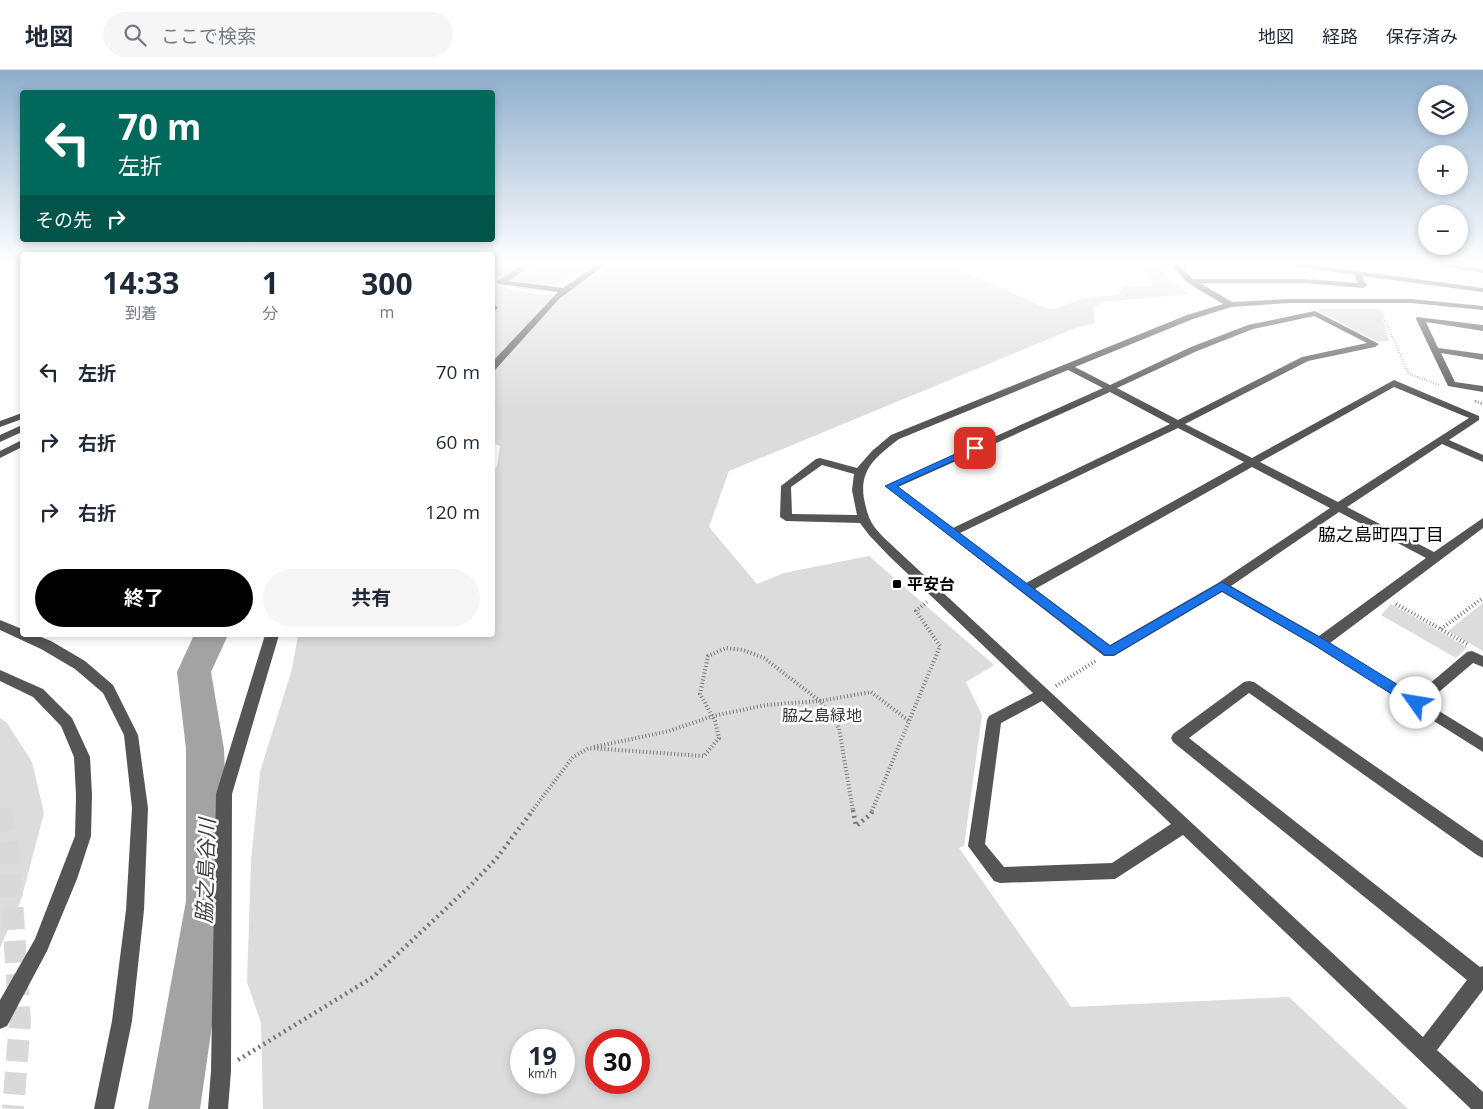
<!DOCTYPE html>
<html lang="ja">
<meta charset="utf-8">
<style>
:root{--surface:#fff;--page:#f6f6f7;--text:#1f2937;--muted:#747a83;--line:#e0e1e3;--accent:#000}
body{margin:0;font-family:"Open Sans","Noto Sans JP",sans-serif;background:var(--page);color:var(--text);height:100vh;display:flex;flex-direction:column;font-size:19px;white-space:nowrap}
*{box-sizing:border-box;margin:0}
p{font-size:16px;color:var(--muted)}
.icon{flex:none;width:28px;height:28px;fill:none;stroke:currentColor;stroke-width:2;stroke-linecap:round;stroke-linejoin:round}
.map{position:relative;flex:1;overflow:hidden}
.sheet{position:absolute;left:20px;top:182px;width:475px;height:385px;display:flex;flex-direction:column;background:var(--surface);border-radius:5px;box-shadow:0 2px 8px #0003}
.sheet>*{flex:none}
.hud{position:absolute;left:20px;top:20px;width:475px;height:152px;border-radius:5px;box-shadow:0 2px 8px #0003;background:#00695c;color:#fff;overflow:hidden}
.buttons{position:absolute;left:1418px;top:15px;display:grid;gap:10px}
.buttons a{display:grid;place-items:center;width:50px;height:50px;border-radius:50%;background:var(--surface);box-shadow:0 2px 8px #0003;font-size:25px}
.speed{position:absolute;left:510px;top:959px;display:flex;gap:10px;font-size:25px;font-weight:700;text-align:center}
.speed>*{display:grid;place-content:center;width:65px;height:65px;border-radius:50%;background:var(--surface);box-shadow:0 2px 8px #0003;line-height:1}
.speed small{font-size:12px;font-weight:400}
.speed .limit{border:8px solid #d22;background:#fff;color:#111}
.pin{position:absolute;display:grid;place-items:center;width:42px;height:42px;color:#fff;margin:-21px;border-radius:10px;box-shadow:0 2px 8px #0006}
.me{position:absolute;width:55px;margin:-28px;rotate:302deg;stroke-linejoin:round;filter:drop-shadow(0 0 4px #0008)}
.turn{display:flex;align-items:center;gap:18px;height:105px;padding:0 15px;font-size:22px}
.turn .icon{width:65px;height:65px;stroke-width:2.5}
.turn b{display:block;font-size:35px;line-height:42px}
.then{display:flex;align-items:center;height:48px;padding:0 15px;background:#0003;gap:10px;font-size:19px}
.eta{display:flex;justify-content:space-evenly;align-items:center;height:85px;text-align:center}
.eta b{font-size:30px;font-weight:700;line-height:35px}
.button{display:flex;gap:10px;margin-top:auto;padding:10px 15px}
.button a{flex:1;height:58px;border-radius:30px;background:var(--accent);color:#fff;font-size:20px;font-weight:700;line-height:58px;text-align:center}
.button a+a{background:var(--page);color:var(--text)}
ul{padding:0;list-style:none}
li{display:flex;align-items:center;gap:15px;height:70px;padding:0 15px}
li div{flex:1}
li b{display:block;font-size:19px}
li em{font-style:normal}
header{display:flex;align-items:center;gap:30px;box-sizing:border-box;height:70px;padding:0 25px;background:var(--surface);border-bottom:1px solid var(--line)}
header strong{font-size:24px}
nav{display:flex;gap:28px;margin-inline-start:auto;font-size:18px}
.search{width:350px;height:45px;background:var(--page);display:flex;align-items:center;gap:12px;box-sizing:border-box;padding:0 18px;border-radius:28px;color:var(--muted);font-size:19px}
.map>svg:first-child{display:block}
</style>
<header>
<strong>地図</strong>
<div class="search"><svg class="icon" aria-label="search" viewBox="0 0 24 24"><circle cx="10" cy="10" r="6"/><path d="M15 15l6 6"/></svg>ここで検索</div>
<nav><a>地図</a><a>経路</a><a>保存済み</a></nav>
</header>
<div class="map">
<svg width="1483" height="1039" viewBox="0 0 1483 1039">
<rect width="100%" height="100%" fill="#fff"/>
<g fill="#dcdcdc" fill-rule="evenodd">
<path d="M 493,193 L 494,194 L 522,193 L 493,210 Z"/>
<path d="M 524,193 L 599,193 L 540,222 L 493,214 L 492,211 Z"/>
<path d="M 613,193 L 954,193 L 954,197 L 1048,239 C 1058,239 1059,237 1067,234 C 1082,228 1101,226 1117,225 L 1123,217 L 1154,216 L 1149,211 L 1143,198 L 1145,193 L 1160,193 L 1168,208 L 1189,224 L 1103,232 L 1093,237 L 1095,253 L 1073,259 L 729,401 L 709,457 L 757,514 L 784,503 L 869,486 L 994,595 L 966,612 L 982,645 L 964,776 L 959,778 L 1071,937 L 1289,927 L 1408,1039 L 263,1039 L 261,953 L 247,912 L 251,791 L 260,702 L 292,599 L 298,565 L 492,565 L 492,403 L 497,396 L 500,376 L 492,373 L 493,215 L 536,224 L 562,226 ZM 521,970 L 564,970 L 564,1012 L 521,1012 ZM 596,970 L 639,970 L 639,1012 L 596,1012 Z"/>
<path d="M 1314,239 L 1380,239 L 1389,271 L 1378,272 Z"/>
<path d="M 1483,533 L 1483,581 L 1448,561 Z"/>
<path d="M 1391,534 L 1467,577 L 1456,588 L 1381,545 Z"/>
<path d="M 0,648 L 7,653 L 32,692 L 44,743 L 21,830 L 0,878 Z"/>
</g>
<g fill="none" stroke-linecap="round" stroke-linejoin="round">
<path fill="#a3a3a3" fill-rule="evenodd" d="M 194,565 L 228,565 L 211,602 L 224,679 L 230,831 L 200,1039 L 148,1039 L 186,831 L 186,679 L 177,602 Z"/>
<path stroke="#d9d9d9" stroke-width="22" stroke-dasharray="22 11" stroke-linecap="butt" d="M 0,740 L 8,771 L 20,952 L 13,1039"/>
<path stroke="#777" stroke-width="2" stroke-dasharray="0.5 2" stroke-linecap="butt" d="M 1381,241 L 1409,304 L 1439,315"/>
<path stroke="#777" stroke-width="2.5" stroke-dasharray="1 2" stroke-linecap="butt" d="M 1475,331 L 1483,334"/>
<g stroke="#777" stroke-width="4" stroke-dasharray="1 2.5" stroke-linecap="butt">
<path d="M 1396,534 L 1467,574"/>
<path d="M 1441,559 L 1483,528"/>
<path d="M 1056,616 L 1097,590"/>
<path d="M 594,677 L 669,661 L 713,646 L 766,635 L 820,631 L 871,622 L 909,651"/>
<path d="M 532,741 L 573,687 L 589,678 L 704,686 L 719,668 L 715,651 L 700,624 L 708,586 L 726,578 L 743,580 L 764,588 L 820,631 L 839,658 L 853,741"/>
<path d="M 872,741 L 940,576 L 916,541 L 927,532"/>
</g>
<g stroke="#777" stroke-width="4.5" stroke-dasharray="2 4" stroke-linecap="butt">
<path d="M 853,740 L 856,756 L 871,744 L 873,740"/>
<path d="M 238,990 L 373,907 L 469,817 L 496,789 L 533,740"/>
</g>
<g fill="#555" fill-rule="evenodd">
<path d="M 525,193 L 535,193 L 508,211 L 563,218 L 599,193 L 608,193 L 559,229 L 495,300 L 492,301 L 492,292 L 558,222 L 500,214 L 496,212 Z"/>
<path d="M 1169,193 L 1177,193 L 1193,209 L 1305,209 L 1358,213 L 1354,205 L 1275,193 L 1298,193 L 1483,218 L 1483,222 L 1362,206 L 1367,216 L 1363,218 L 1305,213 L 1200,213 L 1232,232 L 1289,229 L 1411,229 L 1483,236 L 1483,240 L 1411,233 L 1289,233 L 1231,237 L 1193,249 L 1075,297 L 1110,315 L 1191,277 L 1248,255 L 1315,241 L 1379,274 L 1375,277 L 1308,291 L 1185,354 L 1252,388 L 1394,310 L 1479,346 L 1479,350 L 1449,370 L 1483,385 L 1483,392 L 1442,374 L 1347,437 L 1434,482 L 1483,448 L 1483,458 L 1330,573 L 1415,626 L 1467,582 L 1472,581 L 1483,586 L 1483,597 L 1473,593 L 1426,633 L 1483,668 L 1483,682 L 1315,576 L 1222,522 L 1114,586 L 1104,586 L 885,416 L 1103,318 L 1068,300 L 899,369 C 877,386 859,399 864,429 C 866,438 868,447 873,455 C 879,464 889,472 897,480 L 1423,967 L 1467,910 L 1173,672 L 1171,668 L 1173,664 L 1244,612 L 1249,611 L 1254,612 L 1483,771 L 1483,788 L 1477,785 L 1249,623 L 1189,668 L 1480,897 L 1483,896 L 1483,920 L 1437,980 L 1483,1022 L 1483,1039 L 1471,1039 L 1183,765 L 1115,809 L 1000,813 L 994,811 L 968,776 L 987,650 L 989,646 L 1033,623 L 889,486 L 869,465 L 860,453 L 786,451 L 780,447 L 781,416 L 816,389 L 820,388 L 857,398 L 872,381 L 891,365 L 1187,245 L 1223,234 L 1188,213 ZM 1314,246 L 1367,273 L 1302,287 L 1178,350 L 1117,318 L 1197,281 L 1253,259 ZM 1394,317 L 1469,348 L 1338,432 L 1260,392 ZM 1110,322 L 1170,354 L 953,458 L 898,417 ZM 1178,358 L 1244,392 L 1026,513 L 960,463 ZM 822,395 L 854,404 L 852,420 L 857,445 L 792,444 L 791,417 ZM 1252,397 L 1330,438 L 1218,513 L 1110,575 L 1035,519 ZM 1339,442 L 1426,488 L 1319,566 L 1231,516 ZM 1042,631 L 1171,754 L 1112,793 L 1004,797 L 985,774 L 1001,653 Z"/>
<path d="M 1419,193 L 1442,193 L 1483,199 L 1483,203 Z"/>
<path d="M 492,231 L 498,238 L 492,243 Z"/>
<path d="M 1417,247 L 1483,255 L 1483,261 L 1426,252 L 1438,278 L 1483,284 L 1483,290 L 1441,283 L 1455,312 L 1483,316 L 1483,322 L 1448,316 L 1416,249 Z"/>
<path d="M 22,343 L 22,349 L 0,357 L 0,351 Z"/>
<path d="M 22,355 L 22,362 L 0,372 L 0,365 Z"/>
<path d="M 22,370 L 22,377 L 0,388 L 0,381 Z"/>
<path d="M 0,550 L 22,559 L 22,565 L 36,565 L 51,571 L 85,591 L 113,615 L 138,665 L 148,738 L 144,840 L 132,951 L 114,1039 L 94,1039 L 112,951 L 126,840 L 132,738 L 124,665 L 103,623 L 75,599 L 41,579 L 0,560 Z"/>
<path d="M 265,565 L 279,565 L 232,724 L 231,1001 L 228,1039 L 208,1039 L 211,1001 L 216,724 Z"/>
<path d="M 0,600 L 43,619 L 72,648 L 90,687 L 92,725 L 91,766 L 77,809 L 47,881 L 7,956 L 0,959 L 0,930 L 35,869 L 75,766 L 76,725 L 74,687 L 61,656 L 33,627 L 0,611 Z"/>
</g>
</g>
<linearGradient id="sky" x2="0" y2="1"><stop stop-color="#8cadcc"/><stop offset="0.57" stop-color="#fff"/><stop offset="1" stop-color="#fff" stop-opacity="0"/></linearGradient>
<rect width="1483" height="339" fill="url(#sky)"/>
<path fill="#1a73e8" stroke="#114b97" d="M 975,375 L 978,376 L 978,380 L 897,416 L 1110,576 L 1222,512 L 1325,570 L 1421,629 L 1423,633 L 1421,637 L 1416,638 L 1412,637 L 1316,576 L 1222,521 L 1114,585 L 1105,585 L 885,416 Z"/>
<rect fill="#000" stroke="#fff" stroke-width="2" x="892" y="509" width="10" height="10" rx="2.5"/>
<g text-anchor="middle" dominant-baseline="central" stroke-width="5" stroke-linejoin="round" paint-order="stroke">
<g font-size="16" font-weight="bold" fill="#000" stroke="#fff" text-anchor="start">
<text x="907" y="514">平安台</text>
</g>
<g font-size="16" fill="#333" stroke="#fff">
<text x="822" y="645">脇之島緑地</text>
</g>
<g font-size="18" fill="#000" stroke="#fff">
<text x="1381" y="464">脇之島町四丁目</text>
</g>
<g font-size="21" font-style="italic" fill="#444" stroke="#fff">
<text transform="translate(205 801) rotate(-88)">脇之島谷川</text>
</g>
</g>
</svg>
<div class="buttons">
<a><svg class="icon" aria-label="layers" viewBox="0 0 24 24"><path d="M12 4l9 5-9 5-9-5zM3 14l9 5 9-5"/></svg></a>
<a>+</a>
<a>−</a>
</div>
<div class="speed"><div>19<small>km/h</small></div><div class="limit">30</div></div>
<div class="pin" style="left:975px;top:378px;background:#d93025"><svg class="icon" aria-label="arrive" viewBox="0 0 24 24"><path d="M6 21V4h12l-3 4 3 4H6"/></svg></div>
<svg class="me" style="left:1416px;top:633px" viewBox="-20 -20 40 40"><circle r="19" fill="#fff"/><path d="M0-13L10 11 0 6-10 11z" fill="#1a73e8"/></svg>
<div class="hud">
<div class="turn"><svg class="icon" aria-label="left" viewBox="0 0 24 24"><path d="M17 20v-9H6M10 6l-5 5 5 5"/></svg><div><b>70 m</b>左折</div></div>
<div class="then">その先<svg class="icon" aria-label="right" viewBox="0 0 24 24"><path d="M7 20v-9h11M14 6l5 5-5 5"/></svg></div>
</div>
<section class="sheet">
<div class="eta">
<div><b>14:33</b><p>到着</p></div>
<div><b>1</b><p>分</p></div>
<div><b>300</b><p>m</p></div>
</div>
<ul>
<li><svg class="icon" aria-label="left" viewBox="0 0 24 24"><path d="M17 20v-9H6M10 6l-5 5 5 5"/></svg><div><b>左折</b></div><em>70 m</em></li>
<li><svg class="icon" aria-label="right" viewBox="0 0 24 24"><path d="M7 20v-9h11M14 6l5 5-5 5"/></svg><div><b>右折</b></div><em>60 m</em></li>
<li><svg class="icon" aria-label="right" viewBox="0 0 24 24"><path d="M7 20v-9h11M14 6l5 5-5 5"/></svg><div><b>右折</b></div><em>120 m</em></li>
</ul>
<div class="button"><a>終了</a><a>共有</a></div>
</section>
</div>
